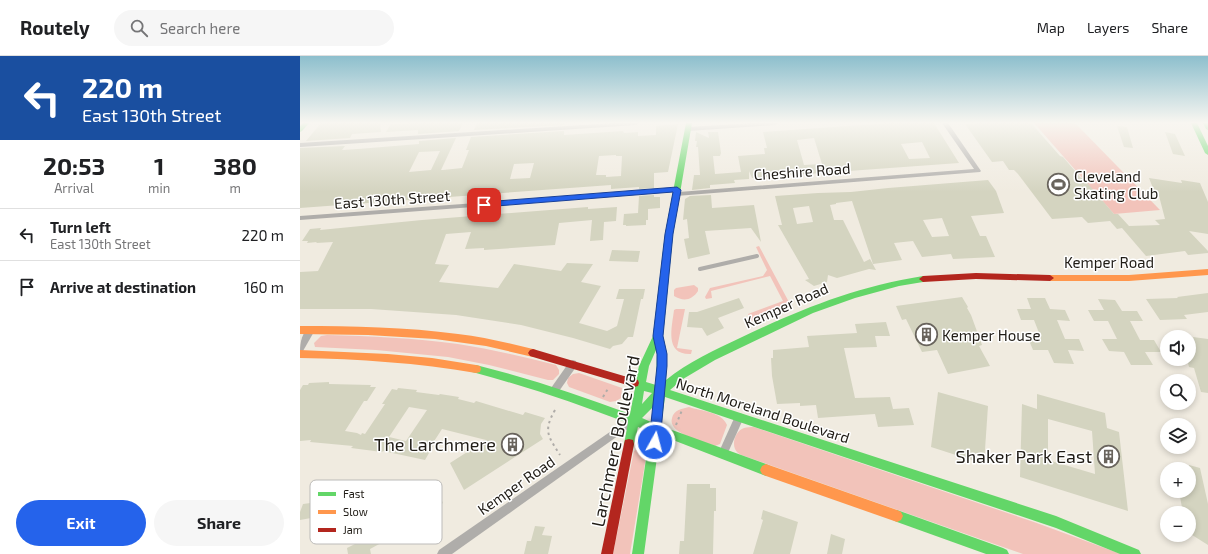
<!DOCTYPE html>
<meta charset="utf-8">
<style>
:root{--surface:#fff;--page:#f6f6f6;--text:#202124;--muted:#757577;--line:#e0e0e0;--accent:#2563eb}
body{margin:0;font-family:"Exo 2",sans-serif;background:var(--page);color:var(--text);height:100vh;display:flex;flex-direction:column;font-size:15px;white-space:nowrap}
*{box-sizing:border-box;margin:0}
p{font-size:13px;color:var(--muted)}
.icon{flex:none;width:22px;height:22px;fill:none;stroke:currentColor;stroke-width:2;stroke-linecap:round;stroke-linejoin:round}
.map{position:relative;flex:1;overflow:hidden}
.details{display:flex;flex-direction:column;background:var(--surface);width:300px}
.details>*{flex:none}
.top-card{background:#1a4fa0;color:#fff;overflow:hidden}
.controls{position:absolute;left:860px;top:274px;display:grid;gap:8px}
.controls a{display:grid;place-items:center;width:36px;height:36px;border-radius:50%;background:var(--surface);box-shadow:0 2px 6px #0003;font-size:20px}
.pin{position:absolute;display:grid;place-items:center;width:34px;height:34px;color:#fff;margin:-17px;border-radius:8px;box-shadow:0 2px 6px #0006}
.me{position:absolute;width:44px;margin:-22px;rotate:7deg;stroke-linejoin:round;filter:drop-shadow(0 0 3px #0008)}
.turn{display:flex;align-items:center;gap:14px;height:84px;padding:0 16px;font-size:18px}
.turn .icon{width:52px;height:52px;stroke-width:2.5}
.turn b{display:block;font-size:28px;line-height:34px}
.eta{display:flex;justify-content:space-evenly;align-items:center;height:68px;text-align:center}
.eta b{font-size:24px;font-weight:700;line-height:28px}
.button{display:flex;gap:8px;margin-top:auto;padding:8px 16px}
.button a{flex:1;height:46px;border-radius:24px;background:var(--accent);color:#fff;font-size:16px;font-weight:700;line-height:46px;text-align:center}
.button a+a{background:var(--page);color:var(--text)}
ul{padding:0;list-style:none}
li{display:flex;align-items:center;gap:12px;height:52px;padding:0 16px;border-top:1px solid var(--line)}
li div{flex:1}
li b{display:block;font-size:15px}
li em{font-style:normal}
header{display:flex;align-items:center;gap:24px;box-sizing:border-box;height:56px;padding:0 20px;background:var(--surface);border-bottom:1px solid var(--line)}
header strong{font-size:19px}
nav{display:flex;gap:22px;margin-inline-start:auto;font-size:14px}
.search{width:280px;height:36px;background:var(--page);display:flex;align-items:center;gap:10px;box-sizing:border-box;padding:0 14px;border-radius:22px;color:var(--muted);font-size:15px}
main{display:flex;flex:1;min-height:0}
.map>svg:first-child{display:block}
</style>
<header>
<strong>Routely</strong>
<div class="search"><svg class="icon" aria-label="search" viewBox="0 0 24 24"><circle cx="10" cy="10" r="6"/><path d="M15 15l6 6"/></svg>Search here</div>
<nav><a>Map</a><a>Layers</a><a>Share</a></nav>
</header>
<main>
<section class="details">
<div class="top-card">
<div class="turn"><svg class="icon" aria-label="left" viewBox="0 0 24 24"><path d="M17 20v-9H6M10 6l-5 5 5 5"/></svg><div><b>220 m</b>East 130th Street</div></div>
</div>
<div class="eta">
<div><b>20:53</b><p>Arrival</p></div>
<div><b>1</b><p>min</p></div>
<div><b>380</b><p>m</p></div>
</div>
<ul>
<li><svg class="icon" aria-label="left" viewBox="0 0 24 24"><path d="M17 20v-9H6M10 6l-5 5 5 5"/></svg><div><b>Turn left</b><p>East 130th Street</p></div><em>220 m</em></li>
<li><svg class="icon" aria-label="arrive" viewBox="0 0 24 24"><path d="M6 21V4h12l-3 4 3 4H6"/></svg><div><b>Arrive at destination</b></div><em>160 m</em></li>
</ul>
<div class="button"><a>Exit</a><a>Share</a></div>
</section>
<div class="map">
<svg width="908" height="498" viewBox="0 0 908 498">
<rect width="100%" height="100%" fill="#f0ebe0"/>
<g fill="#f2c3ba">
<path d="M 734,67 L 773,67 L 776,68 L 860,154 L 814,158 Z"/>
<path d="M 459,190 L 490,248 L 452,265 L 448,258 L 483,245 L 470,220 L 411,235 L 412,242 L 406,243 L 405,241 L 410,232 L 463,220 L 467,214 L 456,191 Z"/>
<path d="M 394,229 L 398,232 L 398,235 C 392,244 384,246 374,240 L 374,234 L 376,232 Z"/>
<path d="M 376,253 L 385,253 L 377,292 L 392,294 L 391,298 C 364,299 372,271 374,254 Z"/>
<path d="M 27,279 C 70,280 114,282 158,288 C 191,293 223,301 256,309 L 259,314 L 259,318 L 253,324 L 248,324 L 189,309 L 148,301 L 76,294 L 15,291 L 14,287 L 21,280 Z"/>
<path d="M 279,317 L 322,332 L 321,342 L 316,345 L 310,346 L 269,331 L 267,327 L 268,322 L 273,318 Z"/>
<path d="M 389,351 C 401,355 422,356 427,369 L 420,388 L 415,390 C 404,385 367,378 372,362 C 374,354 381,353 389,351 Z"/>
<path d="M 454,371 L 734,466 L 821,498 L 723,498 L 447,401 C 445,400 440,399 438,397 C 430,390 435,375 444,372 C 447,371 451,371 454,371 Z"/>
<path d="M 337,393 L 341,393 L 345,395 L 346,401 L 330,498 L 313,498 L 334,395 Z"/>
</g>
<g fill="#d4d4c0" fill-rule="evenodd">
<path d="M 21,67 L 80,67 L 81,76 L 52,78 L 50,82 L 6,85 Z"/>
<path d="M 113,67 L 163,67 L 159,75 L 118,78 L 118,74 L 86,76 L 91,68 Z"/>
<path d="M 177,67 L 264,67 L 264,69 L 174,74 Z"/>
<path d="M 590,67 L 634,67 L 659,107 L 452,122 L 449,115 L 449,123 L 434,124 L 435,127 L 410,129 L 410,132 L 392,134 L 394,119 L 400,119 L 398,91 L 396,91 L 397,85 L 395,85 L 396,76 L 409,82 L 408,76 L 418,76 L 421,97 L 420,100 L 413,100 L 415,118 L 441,116 L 438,100 L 465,98 L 464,92 L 467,92 L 463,76 ZM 514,82 L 522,108 L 504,109 L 497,84 ZM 622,86 L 630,102 L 609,103 L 601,88 Z"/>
<path d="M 680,67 L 731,67 L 760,100 L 763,101 L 781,122 L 783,122 L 814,158 L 818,158 L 829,170 L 860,169 L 855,164 L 865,163 L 858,136 L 854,135 L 849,122 L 882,127 L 881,124 L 900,127 L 908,146 L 908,178 L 889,175 L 908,195 L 908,197 L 888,199 L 885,195 L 846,200 L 822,172 L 817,173 L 810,165 L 788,167 L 782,161 L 752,163 L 718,118 L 714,114 L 709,114 L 703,105 L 692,106 L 665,68 Z"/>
<path d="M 378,68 L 368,116 L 354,117 L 354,132 L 339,133 L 339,131 L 311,133 L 311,129 L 0,152 L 0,92 L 45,90 L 42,94 L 58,93 L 119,88 L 119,85 L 156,82 L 141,114 L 143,114 L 162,112 L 169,94 L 166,94 L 171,81 L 264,75 L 264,79 L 323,75 L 324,77 L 338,76 L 338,80 L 356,79 L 356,70 ZM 140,95 L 131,114 L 109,116 L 119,96 ZM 316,99 L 316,100 L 322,100 L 321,120 L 306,121 L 306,119 L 296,119 L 299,100 ZM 234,107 L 230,122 L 210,123 L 214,108 Z"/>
<path d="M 817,70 L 827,71 L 833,92 L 824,91 Z"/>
<path d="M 865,76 L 875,78 L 885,100 L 873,98 Z"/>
<path d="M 688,124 L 696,135 L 704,157 L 671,160 L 680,180 L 686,180 L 695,201 L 653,203 L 651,198 L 622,201 L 613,185 L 594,187 L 602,204 L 573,208 L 552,145 L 536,147 L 536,148 L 530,149 L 534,164 L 543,164 L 564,206 L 570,203 L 576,214 L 569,213 L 537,222 L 528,219 L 527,226 L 514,230 L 505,224 L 509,223 L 478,169 L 482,169 L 475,140 L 518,137 L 551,136 L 588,132 ZM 509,150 L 513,166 L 497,168 L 493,152 ZM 642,162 L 649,180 L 632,181 L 623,164 Z"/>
<path d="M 354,139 L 354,141 L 360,141 L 360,152 L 348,153 L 348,164 L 346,164 L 346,169 L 326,170 L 326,169 L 323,169 L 324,158 L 338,157 L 339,140 Z"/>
<path d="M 411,139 L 412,152 L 454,149 L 461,186 L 451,172 L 405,175 L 410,198 L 388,203 L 384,183 L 389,182 L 387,163 L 383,164 L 385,143 L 390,140 Z"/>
<path d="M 288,151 L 288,153 L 317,151 L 316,165 L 304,166 L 303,184 L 290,185 L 292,164 L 259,167 L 255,189 L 184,194 L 184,192 L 165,193 L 171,176 L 146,178 L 135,208 L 149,209 L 139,226 L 198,232 L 214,208 L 261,215 L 267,207 L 293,208 L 281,226 L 301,230 L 279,267 L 307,275 L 317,270 L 324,243 L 316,243 L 319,233 L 345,233 L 343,243 L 341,243 L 333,281 L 328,281 L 322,288 L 313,290 L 310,293 L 273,282 L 221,269 L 156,259 L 71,253 L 0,253 L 0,216 L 18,215 L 33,186 L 16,187 L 17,186 L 7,187 L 8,185 L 2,185 L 10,173 L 21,172 L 20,174 L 122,164 Z"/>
<path d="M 312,194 L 340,195 L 338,206 L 309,205 Z"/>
<path d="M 908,237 L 908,256 L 884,259 L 887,263 L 860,264 L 846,243 L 878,242 L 877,241 Z"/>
<path d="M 662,241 L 668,251 L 667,252 L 671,259 L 682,289 L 679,290 L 690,310 L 648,318 L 637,294 L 622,296 L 606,263 L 602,264 L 596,250 Z"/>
<path d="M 439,242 L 444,252 L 418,262 L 424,272 L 407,280 L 402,272 L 387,271 L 389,256 L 397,256 Z"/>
<path d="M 727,242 L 745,242 L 750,253 L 765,254 L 770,265 L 757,264 L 765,283 L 779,283 L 784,295 L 768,294 L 774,308 L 754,307 L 748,294 L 733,294 L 728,282 L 741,282 L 734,264 L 721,264 L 717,253 L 731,253 Z"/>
<path d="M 798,243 L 815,244 L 822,255 L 837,255 L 843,265 L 830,265 L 840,284 L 854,284 L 861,296 L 845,296 L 853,309 L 831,309 L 824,296 L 809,295 L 802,283 L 817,283 L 808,265 L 794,265 L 788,254 L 804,254 Z"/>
<path d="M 586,266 L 590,280 L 575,280 L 577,291 L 544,292 L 555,342 L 590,341 L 593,353 L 609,352 L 614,369 L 578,371 L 575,358 L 518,362 L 516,349 L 500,350 L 500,347 L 477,348 L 472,320 L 471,302 L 473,302 L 473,294 L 509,291 L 507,280 L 557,277 L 555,268 Z"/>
<path d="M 893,281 L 908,283 L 908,337 L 901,336 L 894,312 L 889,311 L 887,303 L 889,303 L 889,283 L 894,284 Z"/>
<path d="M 29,326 L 29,328 L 71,329 L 70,331 L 76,331 L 67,345 L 64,345 L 45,375 L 57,377 L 61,379 L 62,377 L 65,378 L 85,348 L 82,348 L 92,333 L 97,334 L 98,332 L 117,334 L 116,336 L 139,339 L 140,338 L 159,341 L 158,343 L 174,347 L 176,345 L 223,359 L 225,356 L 245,362 L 241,368 L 240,378 L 243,383 L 164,434 L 150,407 L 186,384 L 142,373 L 131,390 L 133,390 L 125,404 L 83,395 L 82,396 L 51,392 L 53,390 L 10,386 L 11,384 L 0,385 L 0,334 L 3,329 L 8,329 L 9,327 ZM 109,351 L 127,354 L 106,385 L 89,381 Z"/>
<path d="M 638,336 L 688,350 L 684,408 L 631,391 Z"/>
<path d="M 737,338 L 805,357 L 807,372 L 819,376 L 828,455 L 720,421 L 722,348 L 737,353 ZM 748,363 L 792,375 L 795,418 L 748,404 Z"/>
<path d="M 889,409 L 900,412 L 908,448 L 908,489 L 889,477 L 889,457 L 883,457 L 879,435 L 889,435 Z"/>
<path d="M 128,425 L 132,433 L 135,430 L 143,447 L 110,470 L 111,471 L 70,493 L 71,498 L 48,498 L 47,492 L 55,488 L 53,476 L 67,469 L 68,472 L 118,446 L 113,434 Z"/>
<path d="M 387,428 L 410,428 L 410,432 L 416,432 L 416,455 L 414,455 L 413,498 L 379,498 L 380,485 L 384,485 Z"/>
<path d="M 18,446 L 11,462 L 0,464 L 0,456 L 3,448 Z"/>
<path d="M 463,454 L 498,466 L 490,498 L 453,498 L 463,464 L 461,463 Z"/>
<path d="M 235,470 L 245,471 L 242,479 L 252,480 L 248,498 L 224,498 L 227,485 L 231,485 Z"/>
<path d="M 531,478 L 545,483 L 542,498 L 527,498 Z"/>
</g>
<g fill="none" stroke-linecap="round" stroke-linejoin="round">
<g stroke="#afaca8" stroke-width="2" stroke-dasharray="2.5 3.5" stroke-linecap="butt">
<path d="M 303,341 L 309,331"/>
<path d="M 255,354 C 243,375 248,380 260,399"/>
<path d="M 376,369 L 382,354"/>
</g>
<path stroke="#afadaa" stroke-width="4" d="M 400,213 L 457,200"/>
<g fill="#afadaa" fill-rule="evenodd">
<path d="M 314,67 L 339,67 L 336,69 L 0,91 L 0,87 Z"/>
<path d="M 454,67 L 478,67 L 475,69 L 388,75 L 385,73 L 388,71 Z"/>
<path d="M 642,67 L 648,67 L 681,115 L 680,116 L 376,140 L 373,138 L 374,136 L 0,164 L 0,160 L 377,132 L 380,134 L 379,136 L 674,113 Z"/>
<path d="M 11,271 L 14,272 L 15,274 L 3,295 L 0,296 C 0,286 2,275 11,271 Z"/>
<path d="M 273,304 L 276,305 L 277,308 L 276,311 L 257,338 L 254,339 L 251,338 L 249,335 L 251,332 L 270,305 Z"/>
<path d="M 439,357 L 442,358 L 444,361 L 426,401 L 423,403 L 420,401 L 418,398 L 436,358 Z"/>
<path d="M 333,360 L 336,361 L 338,364 L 336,367 L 152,498 L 137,498 L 139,494 Z"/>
</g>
<g fill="#63d668" fill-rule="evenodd">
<path d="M 3,67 L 9,67 L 2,75 L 0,76 L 0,70 Z"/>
<path d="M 386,67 L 392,67 L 373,178 L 363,280 L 367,298 L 366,324 C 388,306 415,294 440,282 C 501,253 555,231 623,220 L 627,223 L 623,226 L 599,230 L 555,242 L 513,257 L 415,304 L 383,323 L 370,334 L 756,460 L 839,494 L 841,498 L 820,498 L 756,472 L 365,341 L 361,370 L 466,408 L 470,410 L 472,414 L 470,418 L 466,420 L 360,379 L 344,498 L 332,498 L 350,376 L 338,371 L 333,392 L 329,393 L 325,392 L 324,388 L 328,367 C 278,348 228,331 176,317 L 172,316 L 171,313 L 172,310 L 176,309 C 228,322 279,339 330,358 L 335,332 L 330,330 L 329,327 L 330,324 L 336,323 L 339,310 L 353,280 L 365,178 ZM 356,294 L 357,298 L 356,329 L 346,326 L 349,310 ZM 344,335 L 352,337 L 342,348 ZM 354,350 L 351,366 L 342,362 Z"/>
<path d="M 891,67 L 897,67 L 908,90 L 908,99 L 905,97 Z"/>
<path d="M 903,67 L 908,67 L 908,74 L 906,73 Z"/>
<path d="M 597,454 L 703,492 L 707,494 L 709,498 L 686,498 L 597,466 L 593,464 L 591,460 L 593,456 Z"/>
</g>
<g fill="#ff974d" fill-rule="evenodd">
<path d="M 908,213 L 908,219 L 829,225 L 750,225 L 746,222 L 750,219 L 829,219 Z"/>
<path d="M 0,270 C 53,270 106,271 158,278 C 184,281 208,287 233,293 L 236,294 L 238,297 L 236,300 L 233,301 L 186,290 L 135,283 L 68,279 L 0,278 Z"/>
<path d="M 0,294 L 88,298 L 132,302 L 176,309 L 180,310 L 181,313 L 180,316 L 176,317 C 118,307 59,303 0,302 Z"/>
<path d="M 466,408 L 597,454 L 601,456 L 603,460 L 601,464 L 597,466 L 466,420 L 462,418 L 460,414 L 462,410 Z"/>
</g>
<g fill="#b3261e" fill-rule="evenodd">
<path d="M 676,217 L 750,219 L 754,222 L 750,225 L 676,223 L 623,226 L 619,223 L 623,220 Z"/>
<path d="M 233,293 L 334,323 L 338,324 L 339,327 L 338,330 L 334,331 L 233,301 L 230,300 L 228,297 L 230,294 Z"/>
<path d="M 329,383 L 333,384 L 334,388 L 313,498 L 301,498 L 324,388 L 325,384 Z"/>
</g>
</g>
<linearGradient id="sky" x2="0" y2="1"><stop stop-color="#8dbfcd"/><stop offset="0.49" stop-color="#f8f6f1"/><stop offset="1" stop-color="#f8f6f1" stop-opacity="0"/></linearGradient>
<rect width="908" height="136" fill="url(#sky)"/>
<path fill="#2563eb" stroke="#184099" d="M 377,131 L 381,134 L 373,178 L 363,280 L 367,298 L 367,310 L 360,386 L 359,389 L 355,391 L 351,389 L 349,386 L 357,310 L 357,298 L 353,280 L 365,178 L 373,136 L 184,151 L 181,149 L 184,146 Z"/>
<defs>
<symbol id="stadium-ring" viewBox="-11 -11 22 22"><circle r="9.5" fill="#fff" stroke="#69645d" stroke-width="1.5"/><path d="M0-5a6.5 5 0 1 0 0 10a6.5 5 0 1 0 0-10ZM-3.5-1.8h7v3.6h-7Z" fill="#69645d"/></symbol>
<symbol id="building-ring" viewBox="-11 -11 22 22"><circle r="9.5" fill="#fff" stroke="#69645d" stroke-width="1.5"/><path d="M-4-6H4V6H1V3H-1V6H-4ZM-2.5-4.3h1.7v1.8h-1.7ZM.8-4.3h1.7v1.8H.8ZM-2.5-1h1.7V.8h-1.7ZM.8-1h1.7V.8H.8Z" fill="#69645d"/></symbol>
</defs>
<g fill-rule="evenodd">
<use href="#stadium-ring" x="746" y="116" width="25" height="25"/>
<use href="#building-ring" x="614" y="266" width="25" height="25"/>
<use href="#building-ring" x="200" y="376" width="25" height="25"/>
<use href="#building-ring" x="796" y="388" width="25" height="25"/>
</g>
<g text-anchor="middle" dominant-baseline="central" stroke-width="3" stroke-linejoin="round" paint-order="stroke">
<g font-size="15" fill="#201c16" stroke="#fff">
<text transform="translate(502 115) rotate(-4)">Cheshire Road</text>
<text transform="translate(92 143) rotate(-4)">East 130th Street</text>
<text x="809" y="206">Kemper Road</text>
<text transform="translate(486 249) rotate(-24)">Kemper Road</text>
<text transform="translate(463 354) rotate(18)">North Moreland Boulevard</text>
<text transform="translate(216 429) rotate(-35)">Kemper Road</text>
</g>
<g font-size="15" fill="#201c16" stroke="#fff" text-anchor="start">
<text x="774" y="120">Cleveland<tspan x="774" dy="17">Skating Club</tspan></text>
<text x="642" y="279">Kemper House</text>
</g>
<g font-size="18" fill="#201c16" stroke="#fff">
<text transform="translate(315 385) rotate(-78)">Larchmere Boulevard</text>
</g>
<g font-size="18" fill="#201c16" stroke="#fff" text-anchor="end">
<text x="196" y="388">The Larchmere</text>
<text x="792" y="400">Shaker Park East</text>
</g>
</g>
<rect x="10" y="424" width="132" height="64" rx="6" fill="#fff" stroke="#bcbbb9" stroke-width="1"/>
<rect x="18" y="436" width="18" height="4" fill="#63d668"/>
<rect x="18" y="454" width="18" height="4" fill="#ff974d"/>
<rect x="18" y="472" width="18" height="4" fill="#b3261e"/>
<g font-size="11" fill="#201c16">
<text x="43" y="442">Fast</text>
<text x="43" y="460">Slow</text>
<text x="43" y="478">Jam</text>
</g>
</svg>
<div class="controls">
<a><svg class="icon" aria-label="sound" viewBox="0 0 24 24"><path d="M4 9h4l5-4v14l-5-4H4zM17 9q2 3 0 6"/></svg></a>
<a><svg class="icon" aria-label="search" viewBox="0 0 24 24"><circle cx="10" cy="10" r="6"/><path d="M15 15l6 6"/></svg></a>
<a><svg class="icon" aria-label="layers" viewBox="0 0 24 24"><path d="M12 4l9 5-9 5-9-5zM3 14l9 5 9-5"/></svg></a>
<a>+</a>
<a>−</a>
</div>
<div class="pin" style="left:184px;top:149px;background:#d93025"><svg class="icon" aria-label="arrive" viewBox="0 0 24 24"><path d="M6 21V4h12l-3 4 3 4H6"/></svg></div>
<svg class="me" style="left:355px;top:386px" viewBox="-20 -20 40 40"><circle r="17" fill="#2563eb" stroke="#fff" stroke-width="3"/><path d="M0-11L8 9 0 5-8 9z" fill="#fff"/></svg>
</div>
</main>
